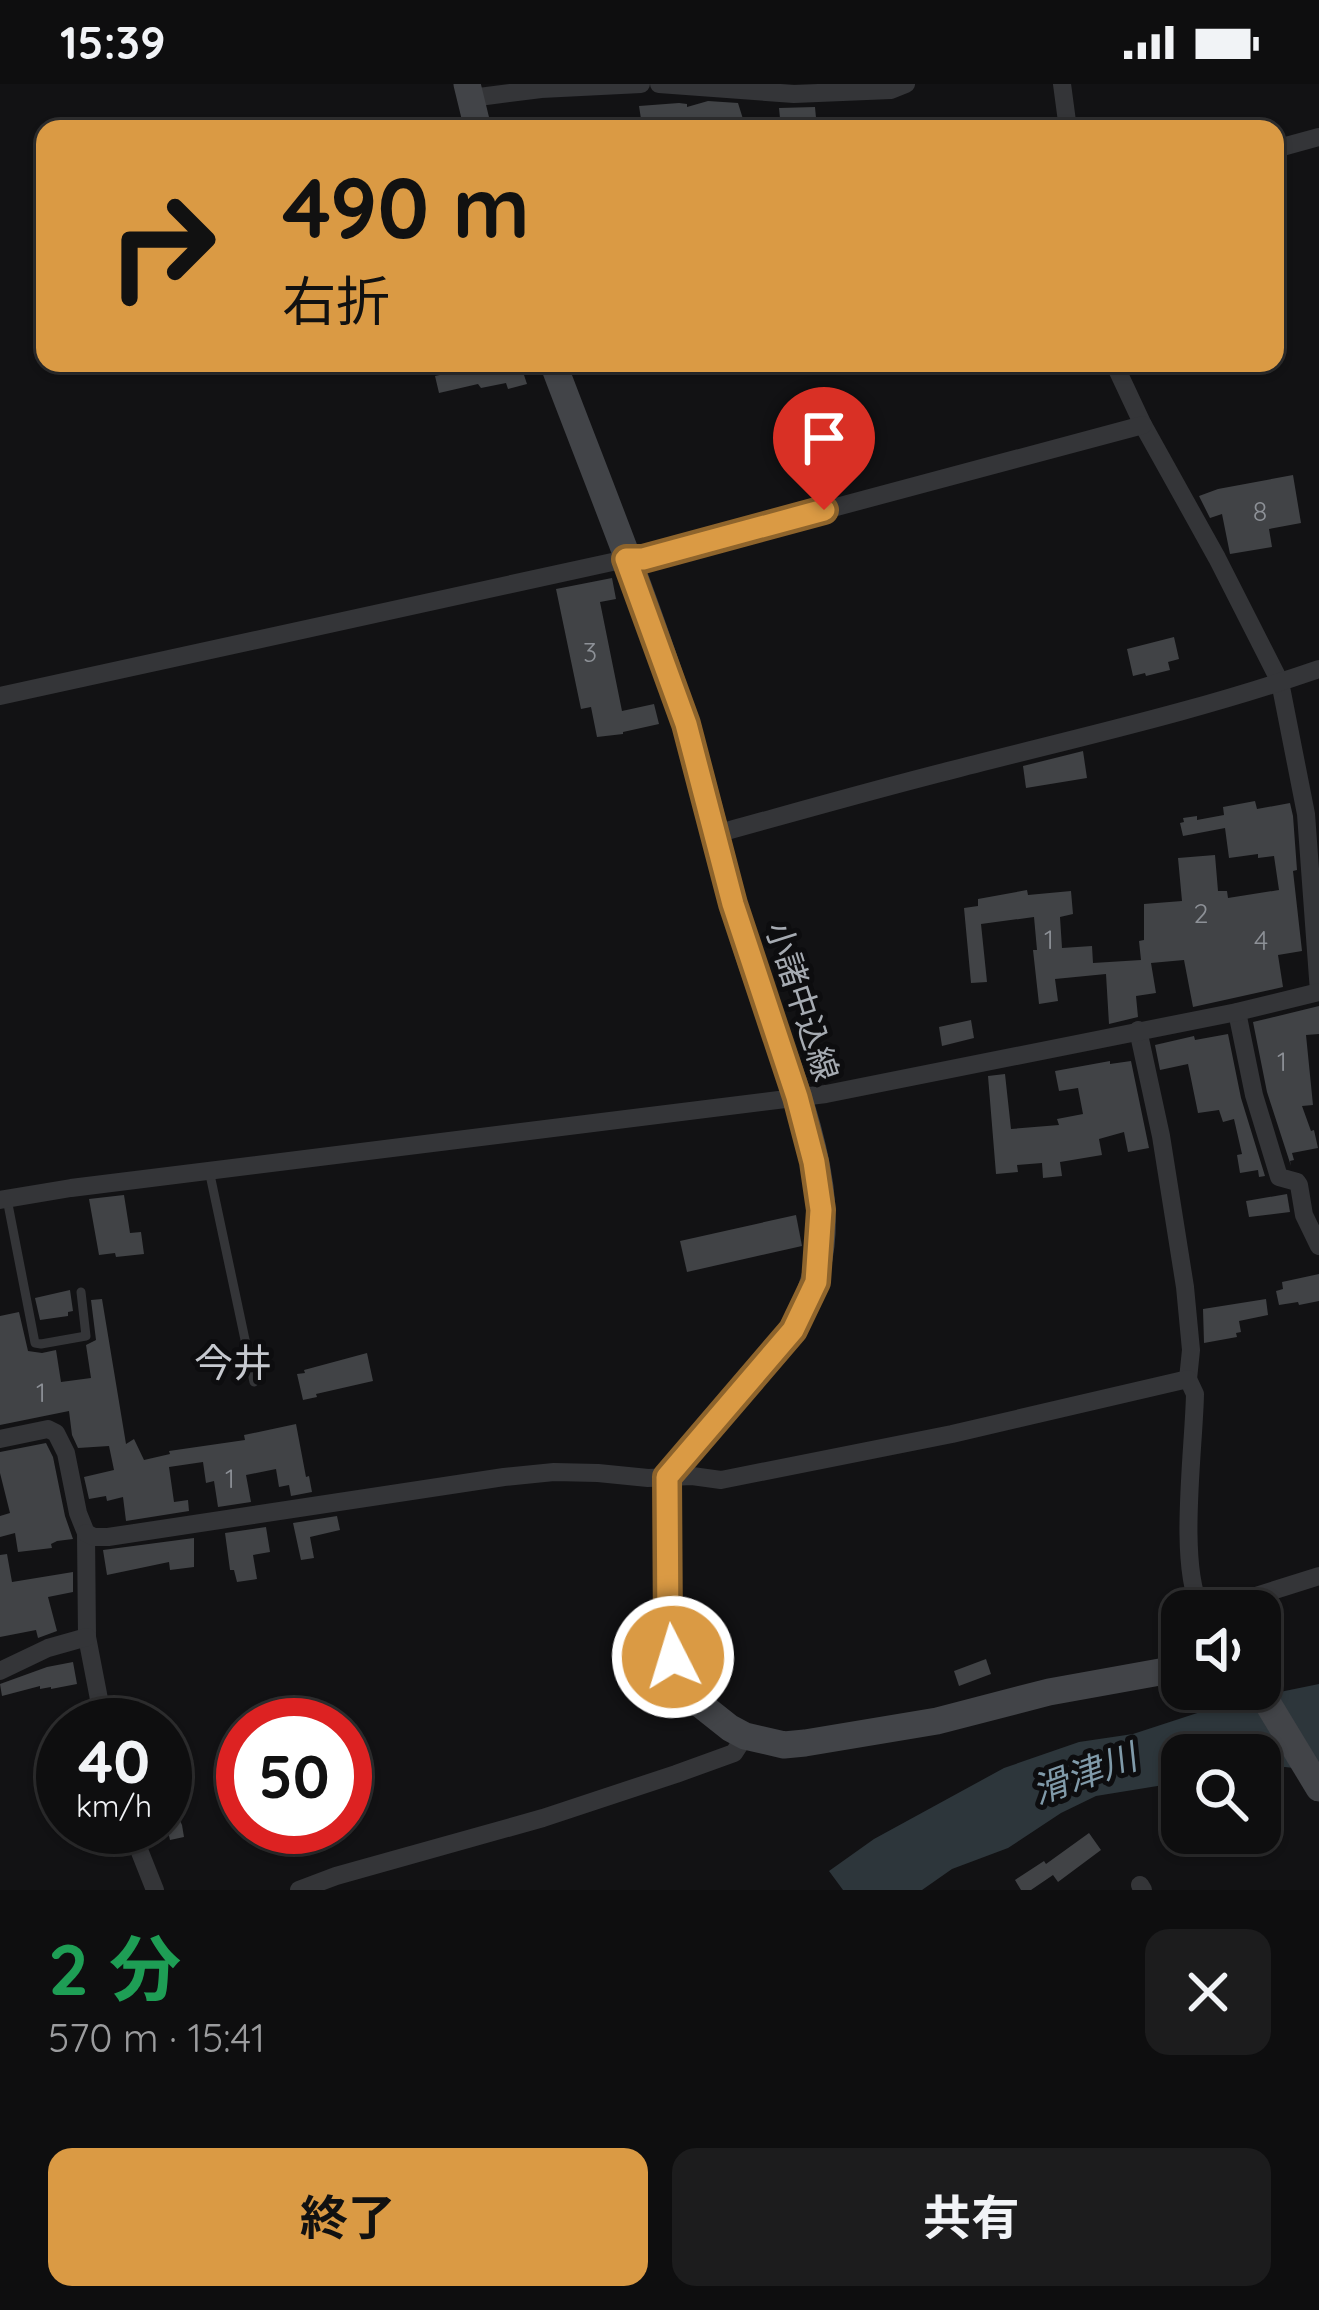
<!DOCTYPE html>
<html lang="ja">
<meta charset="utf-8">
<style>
:root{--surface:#0e0e0f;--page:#1c1c1d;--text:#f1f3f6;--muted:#9b9c9e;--line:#2e2e2f;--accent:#da9a44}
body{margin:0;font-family:Quicksand,"Noto Sans JP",sans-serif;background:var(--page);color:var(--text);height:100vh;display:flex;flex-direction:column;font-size:45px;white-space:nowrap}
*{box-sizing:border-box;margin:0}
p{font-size:39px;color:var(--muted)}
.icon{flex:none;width:66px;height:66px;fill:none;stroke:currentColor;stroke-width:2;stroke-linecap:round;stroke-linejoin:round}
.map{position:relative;height:1806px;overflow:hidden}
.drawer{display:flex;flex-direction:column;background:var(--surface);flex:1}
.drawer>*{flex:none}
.banner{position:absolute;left:36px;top:36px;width:1248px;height:252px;border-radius:24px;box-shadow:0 3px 9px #0004,0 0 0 3px var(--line);background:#da9a44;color:#111;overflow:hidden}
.fabs{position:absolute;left:1161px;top:1506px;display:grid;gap:24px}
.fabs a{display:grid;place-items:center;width:120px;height:120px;border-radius:24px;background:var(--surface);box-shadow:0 3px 9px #0004,0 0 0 3px var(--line);font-size:60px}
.speed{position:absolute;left:36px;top:1614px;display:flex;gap:24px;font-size:60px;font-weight:700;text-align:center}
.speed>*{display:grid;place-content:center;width:156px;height:156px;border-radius:50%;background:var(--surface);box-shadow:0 3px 9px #0004,0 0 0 3px var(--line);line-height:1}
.speed small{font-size:30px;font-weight:400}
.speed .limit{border:18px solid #d22;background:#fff;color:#111}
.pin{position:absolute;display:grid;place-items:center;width:102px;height:102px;color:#fff;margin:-123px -51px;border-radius:50% 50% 50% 0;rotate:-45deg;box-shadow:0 0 12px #0007}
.pin .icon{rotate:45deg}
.me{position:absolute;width:132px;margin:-66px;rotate:355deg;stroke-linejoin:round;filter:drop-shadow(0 0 9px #0008)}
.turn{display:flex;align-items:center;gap:42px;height:252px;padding:0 48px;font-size:54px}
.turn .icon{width:156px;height:156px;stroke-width:2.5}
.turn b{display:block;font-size:84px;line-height:102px}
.round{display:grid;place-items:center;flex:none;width:126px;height:126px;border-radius:24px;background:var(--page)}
.summary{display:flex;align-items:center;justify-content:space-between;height:204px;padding:0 48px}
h1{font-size:72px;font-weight:700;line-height:90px;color:#1e9e55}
.primary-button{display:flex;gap:24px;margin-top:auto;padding:24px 48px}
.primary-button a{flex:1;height:138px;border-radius:24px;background:var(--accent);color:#111;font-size:48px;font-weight:700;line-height:138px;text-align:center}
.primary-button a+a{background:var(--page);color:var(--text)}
.status{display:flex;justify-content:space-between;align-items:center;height:84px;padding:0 60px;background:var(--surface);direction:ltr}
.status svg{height:33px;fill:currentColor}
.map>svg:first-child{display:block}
</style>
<div class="status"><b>15:39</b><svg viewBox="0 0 49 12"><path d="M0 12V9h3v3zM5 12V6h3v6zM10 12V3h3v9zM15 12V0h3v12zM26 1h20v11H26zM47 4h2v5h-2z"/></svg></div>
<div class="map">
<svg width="1319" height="1806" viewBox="0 0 1319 1806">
<rect width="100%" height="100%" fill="#121214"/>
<path fill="#2d363b" d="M 1319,1600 L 1319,1687 L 1285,1683 L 1260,1686 L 1260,1671 L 1182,1671 L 1182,1698 L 1096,1712 L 1061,1729 L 1008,1764 L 952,1785 L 922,1806 L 843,1806 L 829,1787 L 874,1755 L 1004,1684 L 1079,1658 L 1133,1650 L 1231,1618 Z"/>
<g fill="#414346">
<path d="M 708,17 L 738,19 L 743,35 L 724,41 L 725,45 L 655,45 L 654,33 L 641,35 L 639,22 L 679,19 L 687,20 L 687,23 Z"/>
<path d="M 815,23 L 817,45 L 781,45 L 779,24 Z"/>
<path d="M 497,279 L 520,279 L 527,300 L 508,305 L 506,299 L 481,304 L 478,300 L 439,309 L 435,292 Z"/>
<path d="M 1293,391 L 1301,439 L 1269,445 L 1272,463 L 1230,470 L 1222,430 L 1210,434 L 1199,412 L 1218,405 Z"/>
<path d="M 612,494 L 616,515 L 600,518 L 622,627 L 654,620 L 659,640 L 623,648 L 623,650 L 597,653 L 591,623 L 581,625 L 556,505 Z"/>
<path d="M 1174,553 L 1179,575 L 1168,578 L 1170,586 L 1146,592 L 1145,589 L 1133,592 L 1127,565 Z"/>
<path d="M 1083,667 L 1087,694 L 1026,704 L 1023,682 Z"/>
<path d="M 1255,717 L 1257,725 L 1290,719 L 1293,732 L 1297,786 L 1293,787 L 1302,867 L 1278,871 L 1283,903 L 1193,923 L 1184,876 L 1151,879 L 1156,909 L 1136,912 L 1138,933 L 1109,940 L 1106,890 L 1055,895 L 1058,917 L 1039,920 L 1033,866 L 1037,866 L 1034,833 L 981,840 L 987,898 L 971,899 L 964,824 L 978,822 L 978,815 L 1027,806 L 1028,811 L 1071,807 L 1073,830 L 1060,833 L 1062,864 L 1092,862 L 1093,879 L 1141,876 L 1139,857 L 1144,856 L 1144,820 L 1182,817 L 1178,774 L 1215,771 L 1218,807 L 1227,807 L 1228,814 L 1279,806 L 1274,772 L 1258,774 L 1258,770 L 1229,774 L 1225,744 L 1183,752 L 1180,739 L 1184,738 L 1183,734 L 1197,732 L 1197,736 L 1224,731 L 1223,723 Z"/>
<path d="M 1319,922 L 1319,950 L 1306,951 L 1313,1021 L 1302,1022 L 1311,1047 L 1314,1046 L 1318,1064 L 1292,1069 L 1294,1076 L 1290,1077 L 1291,1082 L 1267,1008 L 1253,938 Z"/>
<path d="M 971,936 L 974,954 L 942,962 L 939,943 Z"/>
<path d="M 1228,950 L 1241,1014 L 1265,1092 L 1259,1093 L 1258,1086 L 1240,1089 L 1237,1071 L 1242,1070 L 1234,1035 L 1223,1038 L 1219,1026 L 1198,1029 L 1188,980 L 1160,986 L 1155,961 L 1194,952 L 1195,956 Z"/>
<path d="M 1110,977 L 1110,980 L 1131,977 L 1149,1064 L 1128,1068 L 1124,1048 L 1099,1055 L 1102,1071 L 1060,1078 L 1062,1092 L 1043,1094 L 1042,1079 L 1017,1081 L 1018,1088 L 996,1090 L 988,992 L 1005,990 L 1011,1045 L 1059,1041 L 1057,1035 L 1083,1030 L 1078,1004 L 1059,1007 L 1055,987 Z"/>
<path d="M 1287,1110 L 1290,1128 L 1249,1133 L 1246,1117 Z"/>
<path d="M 124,1111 L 130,1149 L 141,1148 L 144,1170 L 116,1173 L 115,1169 L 99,1171 L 89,1115 Z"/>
<path d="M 796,1131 L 802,1162 L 687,1188 L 680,1157 Z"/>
<path d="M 1319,1190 L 1319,1217 L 1299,1221 L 1298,1218 L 1279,1221 L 1276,1207 L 1283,1205 L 1282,1198 Z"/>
<path d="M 70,1206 L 73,1227 L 68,1228 L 68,1232 L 40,1236 L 35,1214 Z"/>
<path d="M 102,1215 L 126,1360 L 134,1355 L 144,1376 L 170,1370 L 169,1367 L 245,1356 L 244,1351 L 296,1340 L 306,1393 L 309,1392 L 312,1408 L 291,1412 L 289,1401 L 279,1403 L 276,1385 L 246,1391 L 251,1418 L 218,1423 L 214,1397 L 206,1399 L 203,1378 L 169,1383 L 174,1418 L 188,1416 L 189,1427 L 126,1437 L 123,1413 L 107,1417 L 106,1412 L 89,1415 L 84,1393 L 114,1386 L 109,1362 L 78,1364 L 72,1351 L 69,1327 L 0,1341 L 0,1232 L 19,1228 L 28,1267 L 42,1269 L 56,1266 L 61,1298 L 91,1294 L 86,1261 L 96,1256 L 91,1216 Z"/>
<path d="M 1266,1215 L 1268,1231 L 1239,1237 L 1241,1248 L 1236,1249 L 1237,1253 L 1204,1259 L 1203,1225 Z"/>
<path d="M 367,1269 L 373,1297 L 316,1310 L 317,1313 L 303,1316 L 297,1290 L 305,1289 L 304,1286 Z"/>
<path d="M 46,1359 L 53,1373 L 65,1432 L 73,1455 L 57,1457 L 51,1460 L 52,1464 L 18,1468 L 15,1449 L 0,1453 L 0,1432 L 10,1429 L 0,1389 L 0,1368 Z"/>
<path d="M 337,1432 L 340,1446 L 310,1453 L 314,1474 L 301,1476 L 293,1439 Z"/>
<path d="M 266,1443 L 270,1468 L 253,1471 L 257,1495 L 237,1498 L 234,1486 L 230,1486 L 225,1449 Z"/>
<path d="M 194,1454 L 194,1483 L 170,1486 L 169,1478 L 107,1491 L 103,1466 Z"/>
<path d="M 7,1470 L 12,1498 L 73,1488 L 73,1508 L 48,1513 L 57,1547 L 38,1554 L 36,1546 L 0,1553 L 0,1471 Z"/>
<path d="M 986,1575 L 991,1590 L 959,1602 L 954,1587 Z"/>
<path d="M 73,1578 L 77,1600 L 51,1605 L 51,1603 L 40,1605 L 40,1602 L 2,1612 L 0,1600 L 47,1583 Z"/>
<path d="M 165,1704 L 182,1741 L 184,1753 L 170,1756 L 165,1734 Z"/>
<path d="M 1089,1749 L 1101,1766 L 1058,1798 L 1053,1791 L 1031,1806 L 1021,1806 L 1015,1796 L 1044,1777 L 1046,1780 Z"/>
</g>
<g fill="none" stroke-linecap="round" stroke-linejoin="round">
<g stroke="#343538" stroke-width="9">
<path d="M 209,1086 L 254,1298"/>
<path d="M 7,1115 L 35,1259 L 41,1260 L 86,1252 L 81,1208"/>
</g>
<g stroke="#343538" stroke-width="18">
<path d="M 659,0 L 794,10 L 891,6 L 906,0"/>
<path d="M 1062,0 L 1068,45"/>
<path d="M 471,14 L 541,5 L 641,0"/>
<path d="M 1275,65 L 1319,53"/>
<path d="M 1114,279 L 1143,341 L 1217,474 L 1280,598 L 1306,730 L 1319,908"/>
<path d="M 0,612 L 626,475 L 642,475 L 1143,341"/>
<path d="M 716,750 C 796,728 876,705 956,685 C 1080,653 1198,627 1319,585"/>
<path d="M 1237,928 L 1254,1011 L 1279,1093 L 1297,1098 L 1299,1101 L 1304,1131 L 1319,1162"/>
<path d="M 1138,946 L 1161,1052 L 1185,1203 L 1191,1266 L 1188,1295"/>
<path d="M 0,1116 L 71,1104 L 826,1010 L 1237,928 L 1319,908"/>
<path d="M 0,1355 L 48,1345 L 56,1349 L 66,1369 L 78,1429 L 86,1449 L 87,1553 L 104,1641"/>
<path d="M 86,1449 L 94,1453 L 108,1453 L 504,1393 L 554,1388 L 598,1389 L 648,1394 L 692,1392 L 721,1396 L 952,1350 L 1188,1295 L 1195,1310 C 1194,1364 1178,1478 1200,1523 L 1224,1522 L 1319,1492"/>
<path d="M 0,1587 L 48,1564 L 87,1553"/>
<path d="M 130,1743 L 155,1806"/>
<path d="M 1140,1801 L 1143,1806"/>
<path d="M 299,1806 L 336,1792 L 543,1734 L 676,1690 L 734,1669 L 745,1652"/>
</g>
<g stroke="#424448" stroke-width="27">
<path d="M 467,0 L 478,45"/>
<path d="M 553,279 C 598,398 647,517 685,639 C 708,711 723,786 745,859 C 769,937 809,1022 820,1103 C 828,1163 815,1218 778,1265 L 667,1393 L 668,1549 L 673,1573 L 679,1589 L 701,1621 L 730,1644 L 745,1652 L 784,1661 L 805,1659 L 937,1637 L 1049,1608 L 1182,1584"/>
<path d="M 1259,1605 L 1319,1704"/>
</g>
</g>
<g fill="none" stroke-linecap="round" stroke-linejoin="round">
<defs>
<path id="route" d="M 673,1573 L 668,1549 L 667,1393 L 793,1246 L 816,1198 L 821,1126 L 814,1078 L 797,1013 L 733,820 L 686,640 L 626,475 L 643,475 L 824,426"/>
</defs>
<use href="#route" stroke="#8e642c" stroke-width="30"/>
<use href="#route" stroke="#da9a44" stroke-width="21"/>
</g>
<g text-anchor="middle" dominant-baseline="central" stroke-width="10" stroke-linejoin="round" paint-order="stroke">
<g font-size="27" fill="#8d9197">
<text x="1260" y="427">8</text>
<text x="590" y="568">3</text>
<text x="1201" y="829">2</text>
<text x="1049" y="855">1</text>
<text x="1261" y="856">4</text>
<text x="1282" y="977">1</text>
<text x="41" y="1308">1</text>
<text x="230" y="1394">1</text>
</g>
<g font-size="33" fill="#a6abb2" stroke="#0d0d0f">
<text transform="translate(803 917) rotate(72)">小諸中込線</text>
</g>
<g font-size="36" font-style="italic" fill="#809aa9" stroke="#0d0d0f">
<text transform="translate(1084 1689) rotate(-20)">滑津川</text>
</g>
<g font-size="39" fill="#c6c9cf" stroke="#0d0d0f">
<text x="233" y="1278">今井</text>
</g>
</g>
</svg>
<div class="fabs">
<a><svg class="icon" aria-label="sound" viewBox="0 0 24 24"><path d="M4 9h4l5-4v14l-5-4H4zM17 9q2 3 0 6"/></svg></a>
<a><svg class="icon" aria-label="search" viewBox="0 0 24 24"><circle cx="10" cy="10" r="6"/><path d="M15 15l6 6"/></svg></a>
</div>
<div class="speed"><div>40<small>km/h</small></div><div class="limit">50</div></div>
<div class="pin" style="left:824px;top:426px;background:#d93025"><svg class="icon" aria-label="arrive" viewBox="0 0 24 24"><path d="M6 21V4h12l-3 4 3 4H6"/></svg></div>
<svg class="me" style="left:673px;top:1573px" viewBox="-20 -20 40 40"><circle r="17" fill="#da9a44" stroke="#fff" stroke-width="3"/><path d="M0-11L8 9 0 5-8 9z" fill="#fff"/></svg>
<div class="banner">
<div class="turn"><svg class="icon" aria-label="right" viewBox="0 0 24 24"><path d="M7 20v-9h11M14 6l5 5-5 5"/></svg><div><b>490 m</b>右折</div></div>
</div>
</div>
<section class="drawer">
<div class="summary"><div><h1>2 分</h1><p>570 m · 15:41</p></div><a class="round"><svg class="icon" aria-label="close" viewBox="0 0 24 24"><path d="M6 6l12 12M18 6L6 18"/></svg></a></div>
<div class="primary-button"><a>終了</a><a>共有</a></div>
</section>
